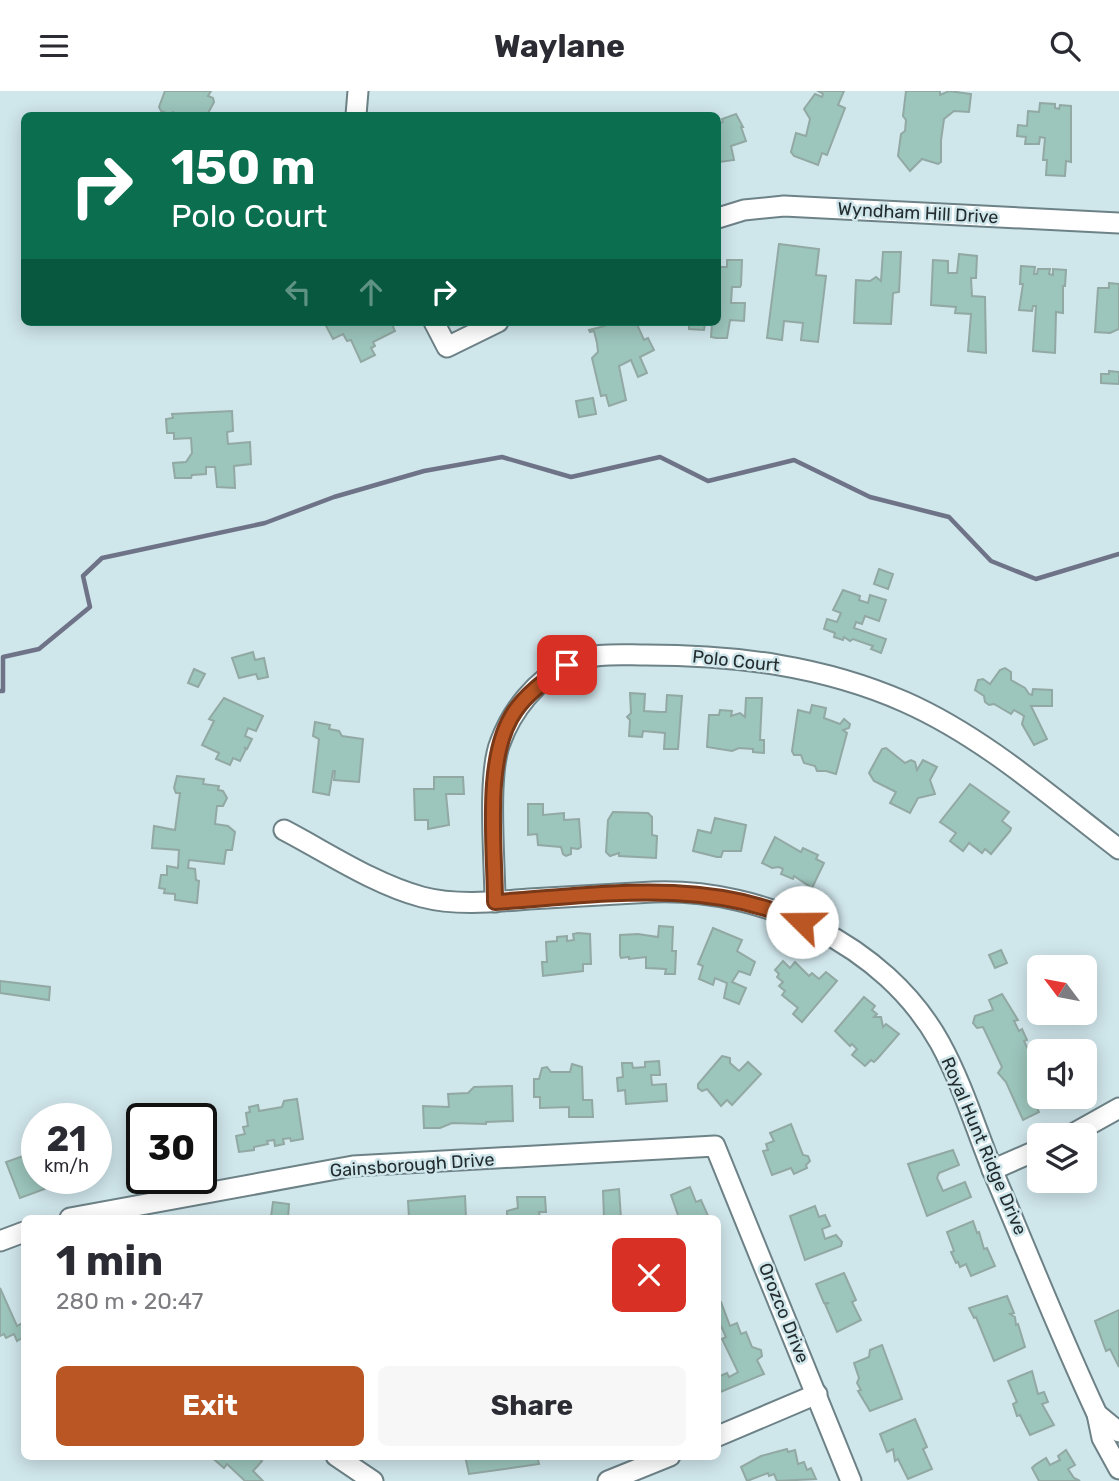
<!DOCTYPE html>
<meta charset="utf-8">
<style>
:root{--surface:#fff;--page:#f7f7f7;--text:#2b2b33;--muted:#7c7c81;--accent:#ba5623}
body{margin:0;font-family:Rubik,sans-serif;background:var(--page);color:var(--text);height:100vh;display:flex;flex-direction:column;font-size:26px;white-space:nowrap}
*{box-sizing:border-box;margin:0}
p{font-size:23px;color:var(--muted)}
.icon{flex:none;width:38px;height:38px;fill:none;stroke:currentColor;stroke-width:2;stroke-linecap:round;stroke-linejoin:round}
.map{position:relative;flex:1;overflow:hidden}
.drawer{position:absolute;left:21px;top:1124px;width:700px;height:245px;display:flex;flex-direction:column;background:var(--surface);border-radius:10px;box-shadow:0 4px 18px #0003}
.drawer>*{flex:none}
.guide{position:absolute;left:21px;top:21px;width:700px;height:214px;border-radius:10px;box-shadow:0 4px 18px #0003;background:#0b6e4f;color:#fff;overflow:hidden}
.needle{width:46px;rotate:302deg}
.controls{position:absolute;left:1027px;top:864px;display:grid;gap:14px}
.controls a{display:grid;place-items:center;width:70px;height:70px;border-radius:10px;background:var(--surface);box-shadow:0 4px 18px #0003;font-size:35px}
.speed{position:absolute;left:21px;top:1012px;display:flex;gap:14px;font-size:35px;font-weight:700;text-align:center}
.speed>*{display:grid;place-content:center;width:91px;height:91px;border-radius:50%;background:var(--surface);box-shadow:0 4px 18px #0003;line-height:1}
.speed small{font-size:18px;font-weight:400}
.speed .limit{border:4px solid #111;border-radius:10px;background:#fff;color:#111}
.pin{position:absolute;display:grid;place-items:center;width:60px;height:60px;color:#fff;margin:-30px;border-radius:14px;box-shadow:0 4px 10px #0006}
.me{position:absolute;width:77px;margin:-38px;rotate:292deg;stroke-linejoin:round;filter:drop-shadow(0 0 5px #0008)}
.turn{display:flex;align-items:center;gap:24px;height:147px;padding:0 35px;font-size:32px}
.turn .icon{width:91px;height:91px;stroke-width:2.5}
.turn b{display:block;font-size:49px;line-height:60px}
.lanes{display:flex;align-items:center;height:66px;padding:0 35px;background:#0003;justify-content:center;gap:35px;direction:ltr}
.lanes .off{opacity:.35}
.round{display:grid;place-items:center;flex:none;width:74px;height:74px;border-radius:10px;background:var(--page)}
.overview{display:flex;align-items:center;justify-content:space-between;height:119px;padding:0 35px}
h1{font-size:42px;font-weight:700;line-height:52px}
.action{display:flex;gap:14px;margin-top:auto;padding:14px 35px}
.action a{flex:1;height:80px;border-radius:10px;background:var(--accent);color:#fff;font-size:28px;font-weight:700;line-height:80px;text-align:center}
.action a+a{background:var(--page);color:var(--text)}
header{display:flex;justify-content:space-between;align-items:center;height:91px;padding:0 35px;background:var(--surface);font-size:32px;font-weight:700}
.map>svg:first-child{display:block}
</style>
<header><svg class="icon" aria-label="menu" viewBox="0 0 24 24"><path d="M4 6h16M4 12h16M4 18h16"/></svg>Waylane<svg class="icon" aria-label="search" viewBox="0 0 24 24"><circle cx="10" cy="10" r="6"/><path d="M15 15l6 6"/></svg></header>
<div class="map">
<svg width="1119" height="1390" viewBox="0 0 1119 1390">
<rect width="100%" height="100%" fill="#cfe6eb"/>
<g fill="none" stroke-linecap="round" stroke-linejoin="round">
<path stroke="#6f7388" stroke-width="4.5" d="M 0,600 L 3,600 L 3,566 L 39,558 L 90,516 L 83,485 L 102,467 L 265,432 L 334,406 L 424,380 L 502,366 L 571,386 L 660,366 L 708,390 L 794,369 L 870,406 L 949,426 L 991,470 L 1036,488 L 1119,463"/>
</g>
<g fill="#9cc5bc" stroke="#92a8a3" stroke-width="2">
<path d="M 165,0 L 211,0 L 208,5 L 213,7 L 214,11 L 207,24 L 179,24 L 173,21 L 169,23 L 161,20 L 159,16 Z"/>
<path d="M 818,0 L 844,0 L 838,14 L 845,17 L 827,64 L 822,62 L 818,74 L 794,65 L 791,61 L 796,42 L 806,45 L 810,28 L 804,18 L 815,3 L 822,6 L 823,3 Z"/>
<path d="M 906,0 L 940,0 L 940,4 L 949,0 L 971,3 L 969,21 L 954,20 L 944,28 L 941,49 L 941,71 L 938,73 L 922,68 L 910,80 L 898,65 L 901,43 L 905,40 L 906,29 L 903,25 Z"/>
<path d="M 1040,12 L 1055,13 L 1055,17 L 1059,18 L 1060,14 L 1071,15 L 1071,71 L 1066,70 L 1065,85 L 1046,84 L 1047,69 L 1043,69 L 1045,47 L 1040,46 L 1039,53 L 1025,53 L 1026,46 L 1017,45 L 1018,34 L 1027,35 L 1028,20 L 1039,21 Z"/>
<path d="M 736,23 L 743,36 L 741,36 L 746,50 L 731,55 L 734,69 L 719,71 L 720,75 L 718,76 L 718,33 L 723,31 L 722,28 Z"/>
<path d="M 779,153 L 819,158 L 816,184 L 826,185 L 818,251 L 801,249 L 803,232 L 784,230 L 782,249 L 767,247 Z"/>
<path d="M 883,161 L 901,161 L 899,201 L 893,202 L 891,233 L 854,232 L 856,189 L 870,190 L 876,186 L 881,190 Z"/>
<path d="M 959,163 L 977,165 L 976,187 L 971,187 L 972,205 L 985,206 L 986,262 L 968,260 L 971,223 L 955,222 L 956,216 L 931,214 L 933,169 L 948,170 L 948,182 L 957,182 Z"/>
<path d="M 727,169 L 742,169 L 741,194 L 740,196 L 732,196 L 731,212 L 745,212 L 744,230 L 730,229 L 727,247 L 716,247 L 711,246 L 712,233 L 705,233 L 704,239 L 689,238 L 689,231 L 718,231 L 718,176 L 727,176 Z"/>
<path d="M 1021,175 L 1035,176 L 1034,183 L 1037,183 L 1038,178 L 1050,178 L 1049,183 L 1053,184 L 1053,178 L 1066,179 L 1065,195 L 1063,195 L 1063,222 L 1056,221 L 1055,262 L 1033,260 L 1036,215 L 1033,215 L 1032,220 L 1019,219 L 1023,193 L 1020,193 Z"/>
<path d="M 1109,192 L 1119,193 L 1119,238 L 1110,242 L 1095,241 L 1098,197 L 1109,197 Z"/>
<path d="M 324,231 L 391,231 L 395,240 L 373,251 L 375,255 L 371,257 L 375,264 L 361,271 L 351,249 L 347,250 L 343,243 L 333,248 Z"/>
<path d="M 607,231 L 636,231 L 644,249 L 648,247 L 654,259 L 640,266 L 647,282 L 638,286 L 631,269 L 619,275 L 626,309 L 609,315 L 606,304 L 601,305 L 592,267 L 598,261 L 597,252 L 594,240 L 590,241 L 589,239 L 605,235 Z"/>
<path d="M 1109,280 L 1119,281 L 1119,293 L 1101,292 L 1101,283 L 1109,283 Z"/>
<path d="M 593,307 L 596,323 L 579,326 L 576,310 Z"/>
<path d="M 232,320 L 233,340 L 227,341 L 228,353 L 250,351 L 251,373 L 234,375 L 235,397 L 217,396 L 215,376 L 206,376 L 206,383 L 192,384 L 191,387 L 175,387 L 173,372 L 186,371 L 192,362 L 191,347 L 174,348 L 174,342 L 167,342 L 166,328 L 173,327 L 172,323 Z"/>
<path d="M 879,478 L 893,483 L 888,498 L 874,493 Z"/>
<path d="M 843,499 L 860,505 L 859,509 L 868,512 L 870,504 L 886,509 L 879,530 L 865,525 L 862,533 L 856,531 L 854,537 L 886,548 L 881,562 L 871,558 L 873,555 L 853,548 L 850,550 L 844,546 L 843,549 L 834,546 L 835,542 L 824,538 L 827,528 L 837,531 L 841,522 L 833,519 Z"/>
<path d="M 253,561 L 255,569 L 264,567 L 268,586 L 258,588 L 256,583 L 239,587 L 232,567 Z"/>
<path d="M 1005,577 L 1011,581 L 1011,589 L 1025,597 L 1029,603 L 1032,604 L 1033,598 L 1052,599 L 1052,615 L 1031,615 L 1047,648 L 1034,654 L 1022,633 L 1024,625 L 1014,619 L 1011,623 L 994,613 L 989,614 L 985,611 L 984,605 L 975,599 L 978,589 L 983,588 L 990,593 L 1000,579 Z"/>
<path d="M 194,578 L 205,583 L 198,596 L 188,592 Z"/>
<path d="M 630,602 L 645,603 L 644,620 L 660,621 L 666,621 L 667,604 L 682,605 L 678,658 L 664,658 L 665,642 L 643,640 L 642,646 L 629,645 L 630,629 L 627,626 L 631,622 Z"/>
<path d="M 224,607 L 263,625 L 256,640 L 248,637 L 245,645 L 252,648 L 247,658 L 244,656 L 246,658 L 240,670 L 233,667 L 230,674 L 216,668 L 219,662 L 202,654 L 214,630 L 209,628 Z"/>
<path d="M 746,607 L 762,607 L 760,649 L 764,649 L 764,662 L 753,661 L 753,658 L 739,657 L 732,660 L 707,656 L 709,624 L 719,624 L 720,619 L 732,620 L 731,625 L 740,622 L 745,626 Z"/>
<path d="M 812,614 L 826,617 L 824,627 L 840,633 L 844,628 L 850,633 L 849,637 L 843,639 L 847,642 L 836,683 L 826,680 L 817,680 L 815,675 L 804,672 L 801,664 L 794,664 L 792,660 L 798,619 L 810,622 Z"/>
<path d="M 315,631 L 330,634 L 329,638 L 339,640 L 342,645 L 363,648 L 359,691 L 334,689 L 335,680 L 333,680 L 329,704 L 313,701 L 319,648 L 313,645 Z"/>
<path d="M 886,657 L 905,672 L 911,669 L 915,671 L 917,679 L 923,669 L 937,676 L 930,689 L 935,703 L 918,707 L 910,722 L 890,712 L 896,701 L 874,690 L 869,682 L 882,658 Z"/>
<path d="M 177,685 L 204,688 L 203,693 L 219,695 L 218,699 L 223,700 L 227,707 L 223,715 L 217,715 L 215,733 L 228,735 L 235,741 L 232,759 L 226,759 L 224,773 L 189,769 L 188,777 L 195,778 L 196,789 L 199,790 L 197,812 L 175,809 L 175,803 L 164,802 L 165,798 L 159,797 L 161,784 L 167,784 L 167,775 L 178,777 L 179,759 L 152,757 L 154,735 L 175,739 L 180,702 L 176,702 L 174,697 Z"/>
<path d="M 434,686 L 463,686 L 464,703 L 446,703 L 449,734 L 428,738 L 428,729 L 415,729 L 414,698 L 434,698 Z"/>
<path d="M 970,693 L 1009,721 L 1002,730 L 1011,737 L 1010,740 L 991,763 L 985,758 L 982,762 L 969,752 L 963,760 L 950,750 L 956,742 L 940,731 Z"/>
<path d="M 528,713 L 543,713 L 543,724 L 564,722 L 564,729 L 579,728 L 581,756 L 578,758 L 571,757 L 571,763 L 566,765 L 563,763 L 561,756 L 538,754 L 537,743 L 528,744 Z"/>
<path d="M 613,721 L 648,722 L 652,726 L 652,744 L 657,745 L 656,767 L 619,765 L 619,762 L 610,765 L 606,761 L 608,729 Z"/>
<path d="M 715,727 L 746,734 L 741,760 L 723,760 L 721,766 L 717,766 L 693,760 L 698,739 L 711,742 Z"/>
<path d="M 775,746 L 801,761 L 803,757 L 818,764 L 816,768 L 824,772 L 812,797 L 794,785 L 793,788 L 781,783 L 783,778 L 779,776 L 772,777 L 762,772 Z"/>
<path d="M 659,835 L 673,836 L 672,860 L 676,860 L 675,883 L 665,883 L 666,878 L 646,877 L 646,866 L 629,868 L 629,866 L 621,867 L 620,864 L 620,844 L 638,843 L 658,846 Z"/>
<path d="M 713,837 L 742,849 L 737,860 L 755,871 L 750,884 L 739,880 L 732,891 L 746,897 L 739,913 L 724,907 L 727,892 L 715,887 L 713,894 L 699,888 L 703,875 L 698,873 Z"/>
<path d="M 578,842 L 590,843 L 591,873 L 583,873 L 583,880 L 543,885 L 542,871 L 547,871 L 546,851 L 557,850 L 557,846 L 567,845 L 567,850 L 574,849 L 573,843 Z"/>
<path d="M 1001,859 L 1007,872 L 995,877 L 989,864 Z"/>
<path d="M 783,870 L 790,877 L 795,871 L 809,885 L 812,882 L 819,888 L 826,881 L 837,890 L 802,931 L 793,923 L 798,917 L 782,904 L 785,900 L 779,895 L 783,891 L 777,886 L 779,883 L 775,879 Z"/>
<path d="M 0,890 L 50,896 L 49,909 L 0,902 Z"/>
<path d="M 1002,903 L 1018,929 L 1014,930 L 1019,940 L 1022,938 L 1027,949 L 1024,950 L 1035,973 L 1040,971 L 1040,994 L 1028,999 L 1039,1021 L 1023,1029 L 1006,991 L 998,982 L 1002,976 L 983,936 L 977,937 L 973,932 L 975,925 L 993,919 L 989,909 Z"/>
<path d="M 864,906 L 875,915 L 872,919 L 877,923 L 874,926 L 881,926 L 883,936 L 886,933 L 899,943 L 878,967 L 874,971 L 871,969 L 865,975 L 852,964 L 857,958 L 852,953 L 850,955 L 835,940 Z"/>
<path d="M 722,965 L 730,967 L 730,972 L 739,980 L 748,971 L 761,983 L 732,1014 L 727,1009 L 721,1015 L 707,998 L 702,1000 L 698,997 L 698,993 Z"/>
<path d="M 659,970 L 660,984 L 651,984 L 652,994 L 666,993 L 667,1010 L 626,1013 L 625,999 L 618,1000 L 617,987 L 623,986 L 622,972 L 632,972 L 633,977 L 645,976 L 645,971 Z"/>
<path d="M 572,973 L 582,976 L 583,1009 L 592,1009 L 593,1026 L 569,1026 L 569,1016 L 540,1017 L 540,1006 L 534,1006 L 534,988 L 539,988 L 542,977 L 547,976 L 551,981 L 570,981 Z"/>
<path d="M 512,995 L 513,1030 L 486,1031 L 486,1033 L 452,1032 L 440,1037 L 424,1037 L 423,1015 L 449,1016 L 448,1003 L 468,1002 L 474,996 Z"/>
<path d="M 297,1008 L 303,1048 L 291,1050 L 290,1047 L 283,1048 L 284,1053 L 275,1055 L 274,1049 L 267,1050 L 268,1053 L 254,1056 L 254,1059 L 239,1061 L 236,1045 L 245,1043 L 243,1036 L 248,1035 L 246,1022 L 250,1021 L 249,1016 L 258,1014 L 259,1020 L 282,1016 L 284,1010 Z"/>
<path d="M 791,1033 L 803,1064 L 808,1065 L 810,1070 L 806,1074 L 807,1077 L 794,1083 L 791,1077 L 772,1084 L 763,1060 L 768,1059 L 766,1053 L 774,1050 L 770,1042 Z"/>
<path d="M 953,1059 L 959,1074 L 939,1082 L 937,1087 L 943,1100 L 965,1091 L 971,1106 L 927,1125 L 908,1073 Z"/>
<path d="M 26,1064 L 30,1073 L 37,1070 L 37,1087 L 63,1087 L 48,1092 L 50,1096 L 20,1107 L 6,1071 Z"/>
<path d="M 690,1096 L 696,1111 L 701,1109 L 709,1127 L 679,1127 L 671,1104 Z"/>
<path d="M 619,1098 L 621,1127 L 604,1127 L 603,1100 Z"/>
<path d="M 465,1105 L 466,1127 L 409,1127 L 408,1110 Z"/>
<path d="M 517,1106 L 545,1106 L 546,1121 L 539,1121 L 540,1127 L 507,1127 L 507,1120 L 518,1117 Z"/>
<path d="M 273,1111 L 289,1113 L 288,1127 L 265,1127 L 271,1126 Z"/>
<path d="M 815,1115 L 819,1126 L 825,1124 L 830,1135 L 822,1138 L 825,1148 L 836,1144 L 842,1151 L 841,1155 L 805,1169 L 790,1125 Z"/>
<path d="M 973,1130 L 977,1142 L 979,1141 L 984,1158 L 987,1157 L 995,1175 L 971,1185 L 966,1173 L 960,1176 L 958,1171 L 956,1172 L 951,1161 L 954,1160 L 947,1141 Z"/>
<path d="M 844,1182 L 856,1209 L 852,1211 L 861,1229 L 837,1241 L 825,1213 L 829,1212 L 824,1212 L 816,1193 Z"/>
<path d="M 0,1197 L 17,1235 L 24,1231 L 24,1246 L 17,1250 L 14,1243 L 6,1247 L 4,1243 L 0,1245 Z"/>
<path d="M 1007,1205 L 1014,1222 L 1010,1223 L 1015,1226 L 1016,1234 L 1018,1233 L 1025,1256 L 994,1270 L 976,1226 L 974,1227 L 969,1217 Z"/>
<path d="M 721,1211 L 730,1235 L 737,1232 L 741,1243 L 746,1241 L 752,1256 L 761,1259 L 762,1265 L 757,1269 L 764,1283 L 718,1302 L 718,1280 L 720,1285 L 727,1282 L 729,1286 L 738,1281 L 722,1248 L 726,1246 L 721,1235 L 718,1236 L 718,1212 Z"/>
<path d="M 1119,1219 L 1119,1276 L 1110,1258 L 1106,1260 L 1095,1230 Z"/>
<path d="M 882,1254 L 902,1308 L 870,1320 L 858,1300 L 861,1299 L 857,1292 L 859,1287 L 854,1272 L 869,1266 L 870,1259 Z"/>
<path d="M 1032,1280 L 1038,1303 L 1044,1301 L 1048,1311 L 1042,1313 L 1054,1334 L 1030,1344 L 1020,1324 L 1017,1325 L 1013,1313 L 1017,1311 L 1008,1290 Z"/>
<path d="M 915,1328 L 927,1356 L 923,1358 L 932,1378 L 908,1388 L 898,1368 L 895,1370 L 893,1358 L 887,1361 L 880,1343 Z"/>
<path d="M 787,1358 L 788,1361 L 795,1359 L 798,1373 L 804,1371 L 807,1379 L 811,1377 L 816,1388 L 777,1390 L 774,1383 L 769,1385 L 768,1382 L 747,1390 L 741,1376 L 761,1365 Z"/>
<path d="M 1066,1359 L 1075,1374 L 1068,1378 L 1074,1387 L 1080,1390 L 1039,1390 L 1032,1377 L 1035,1374 L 1046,1367 L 1050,1374 L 1060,1369 L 1058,1365 Z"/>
<path d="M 210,1365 L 256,1365 L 262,1370 L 253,1380 L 263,1390 L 245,1390 L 227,1373 L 224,1377 Z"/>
<path d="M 465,1365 L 537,1365 L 539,1373 L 469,1383 Z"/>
</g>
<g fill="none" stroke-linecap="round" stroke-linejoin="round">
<defs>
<g id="minor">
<path d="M 356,24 L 358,0"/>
<path d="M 718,127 L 744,119 L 784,115 L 1119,132"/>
<path d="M 434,231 L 447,256 L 498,231"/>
<path d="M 284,739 C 328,762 374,793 422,806 C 456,815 494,811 529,808 C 570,806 612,803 653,801 C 763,797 885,853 940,952 C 963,994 976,1039 994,1083 C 1028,1163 1060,1244 1097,1323 L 1102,1347 L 1119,1378"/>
<path d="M 495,811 C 495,772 487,685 500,652 C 512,619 536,589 568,573 C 593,561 619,564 646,564 C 736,564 823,575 905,611 C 984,646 1051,706 1119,758"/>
<path d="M 1069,1045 L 1119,1017"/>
<path d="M 992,1079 L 1040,1058"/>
<path d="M 70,1127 L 353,1075 L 715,1055 L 851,1390"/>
<path d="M 0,1150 L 24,1141"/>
<path d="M 1097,1323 L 1119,1341"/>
<path d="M 718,1345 L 817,1303"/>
<path d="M 336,1365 L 373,1390"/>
<path d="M 608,1390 L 670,1365"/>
</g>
</defs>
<use href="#minor" stroke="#6d8287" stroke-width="23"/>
<use href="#minor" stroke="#fff" stroke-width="19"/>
</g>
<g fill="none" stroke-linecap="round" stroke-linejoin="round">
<defs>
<path id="route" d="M 567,574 C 548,588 529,600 515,620 C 483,666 495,756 495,811 C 598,804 705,786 802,831"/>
</defs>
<use href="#route" stroke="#793817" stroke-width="18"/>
<use href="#route" stroke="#ba5623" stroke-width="12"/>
</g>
<g text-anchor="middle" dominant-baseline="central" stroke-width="5" stroke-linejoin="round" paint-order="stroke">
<g font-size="18" fill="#232c2e" stroke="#cfe6eb">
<text transform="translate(918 122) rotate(3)">Wyndham Hill Drive</text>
<text transform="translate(736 570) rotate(6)">Polo Court</text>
<text transform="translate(984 1055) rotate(67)">Royal Hunt Ridge Drive</text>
<text transform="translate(412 1074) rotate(-4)">Gainsborough Drive</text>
<text transform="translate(784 1222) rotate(68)">Orozco Drive</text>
</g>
</g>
</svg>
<div class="controls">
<a><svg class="needle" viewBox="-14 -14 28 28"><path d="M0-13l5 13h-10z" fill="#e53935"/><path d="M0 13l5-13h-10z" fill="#7c7c81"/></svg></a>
<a><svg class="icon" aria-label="sound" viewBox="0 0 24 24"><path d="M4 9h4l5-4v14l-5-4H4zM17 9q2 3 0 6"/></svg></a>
<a><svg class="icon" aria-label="layers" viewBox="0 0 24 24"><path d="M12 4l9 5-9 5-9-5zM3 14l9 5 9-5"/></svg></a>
</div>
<div class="speed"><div>21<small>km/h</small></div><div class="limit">30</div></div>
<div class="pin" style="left:567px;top:574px;background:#d93025"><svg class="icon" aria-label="arrive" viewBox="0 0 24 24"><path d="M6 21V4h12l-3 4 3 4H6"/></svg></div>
<svg class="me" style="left:802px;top:831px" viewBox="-20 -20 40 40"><circle r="19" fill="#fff"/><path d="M0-13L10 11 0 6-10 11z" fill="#ba5623"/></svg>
<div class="guide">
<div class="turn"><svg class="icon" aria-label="right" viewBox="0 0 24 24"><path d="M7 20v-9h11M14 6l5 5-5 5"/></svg><div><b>150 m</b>Polo Court</div></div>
<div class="lanes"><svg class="icon off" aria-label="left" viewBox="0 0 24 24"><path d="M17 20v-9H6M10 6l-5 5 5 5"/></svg><svg class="icon off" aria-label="ahead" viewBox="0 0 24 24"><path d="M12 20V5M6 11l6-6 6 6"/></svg><svg class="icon" aria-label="right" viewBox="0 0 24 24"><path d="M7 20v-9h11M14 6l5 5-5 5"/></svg></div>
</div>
<section class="drawer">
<div class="overview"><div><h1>1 min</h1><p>280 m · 20:47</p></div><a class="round" style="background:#d93025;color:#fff"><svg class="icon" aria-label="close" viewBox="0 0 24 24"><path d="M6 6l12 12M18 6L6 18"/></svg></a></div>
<div class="action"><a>Exit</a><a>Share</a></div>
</section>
</div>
